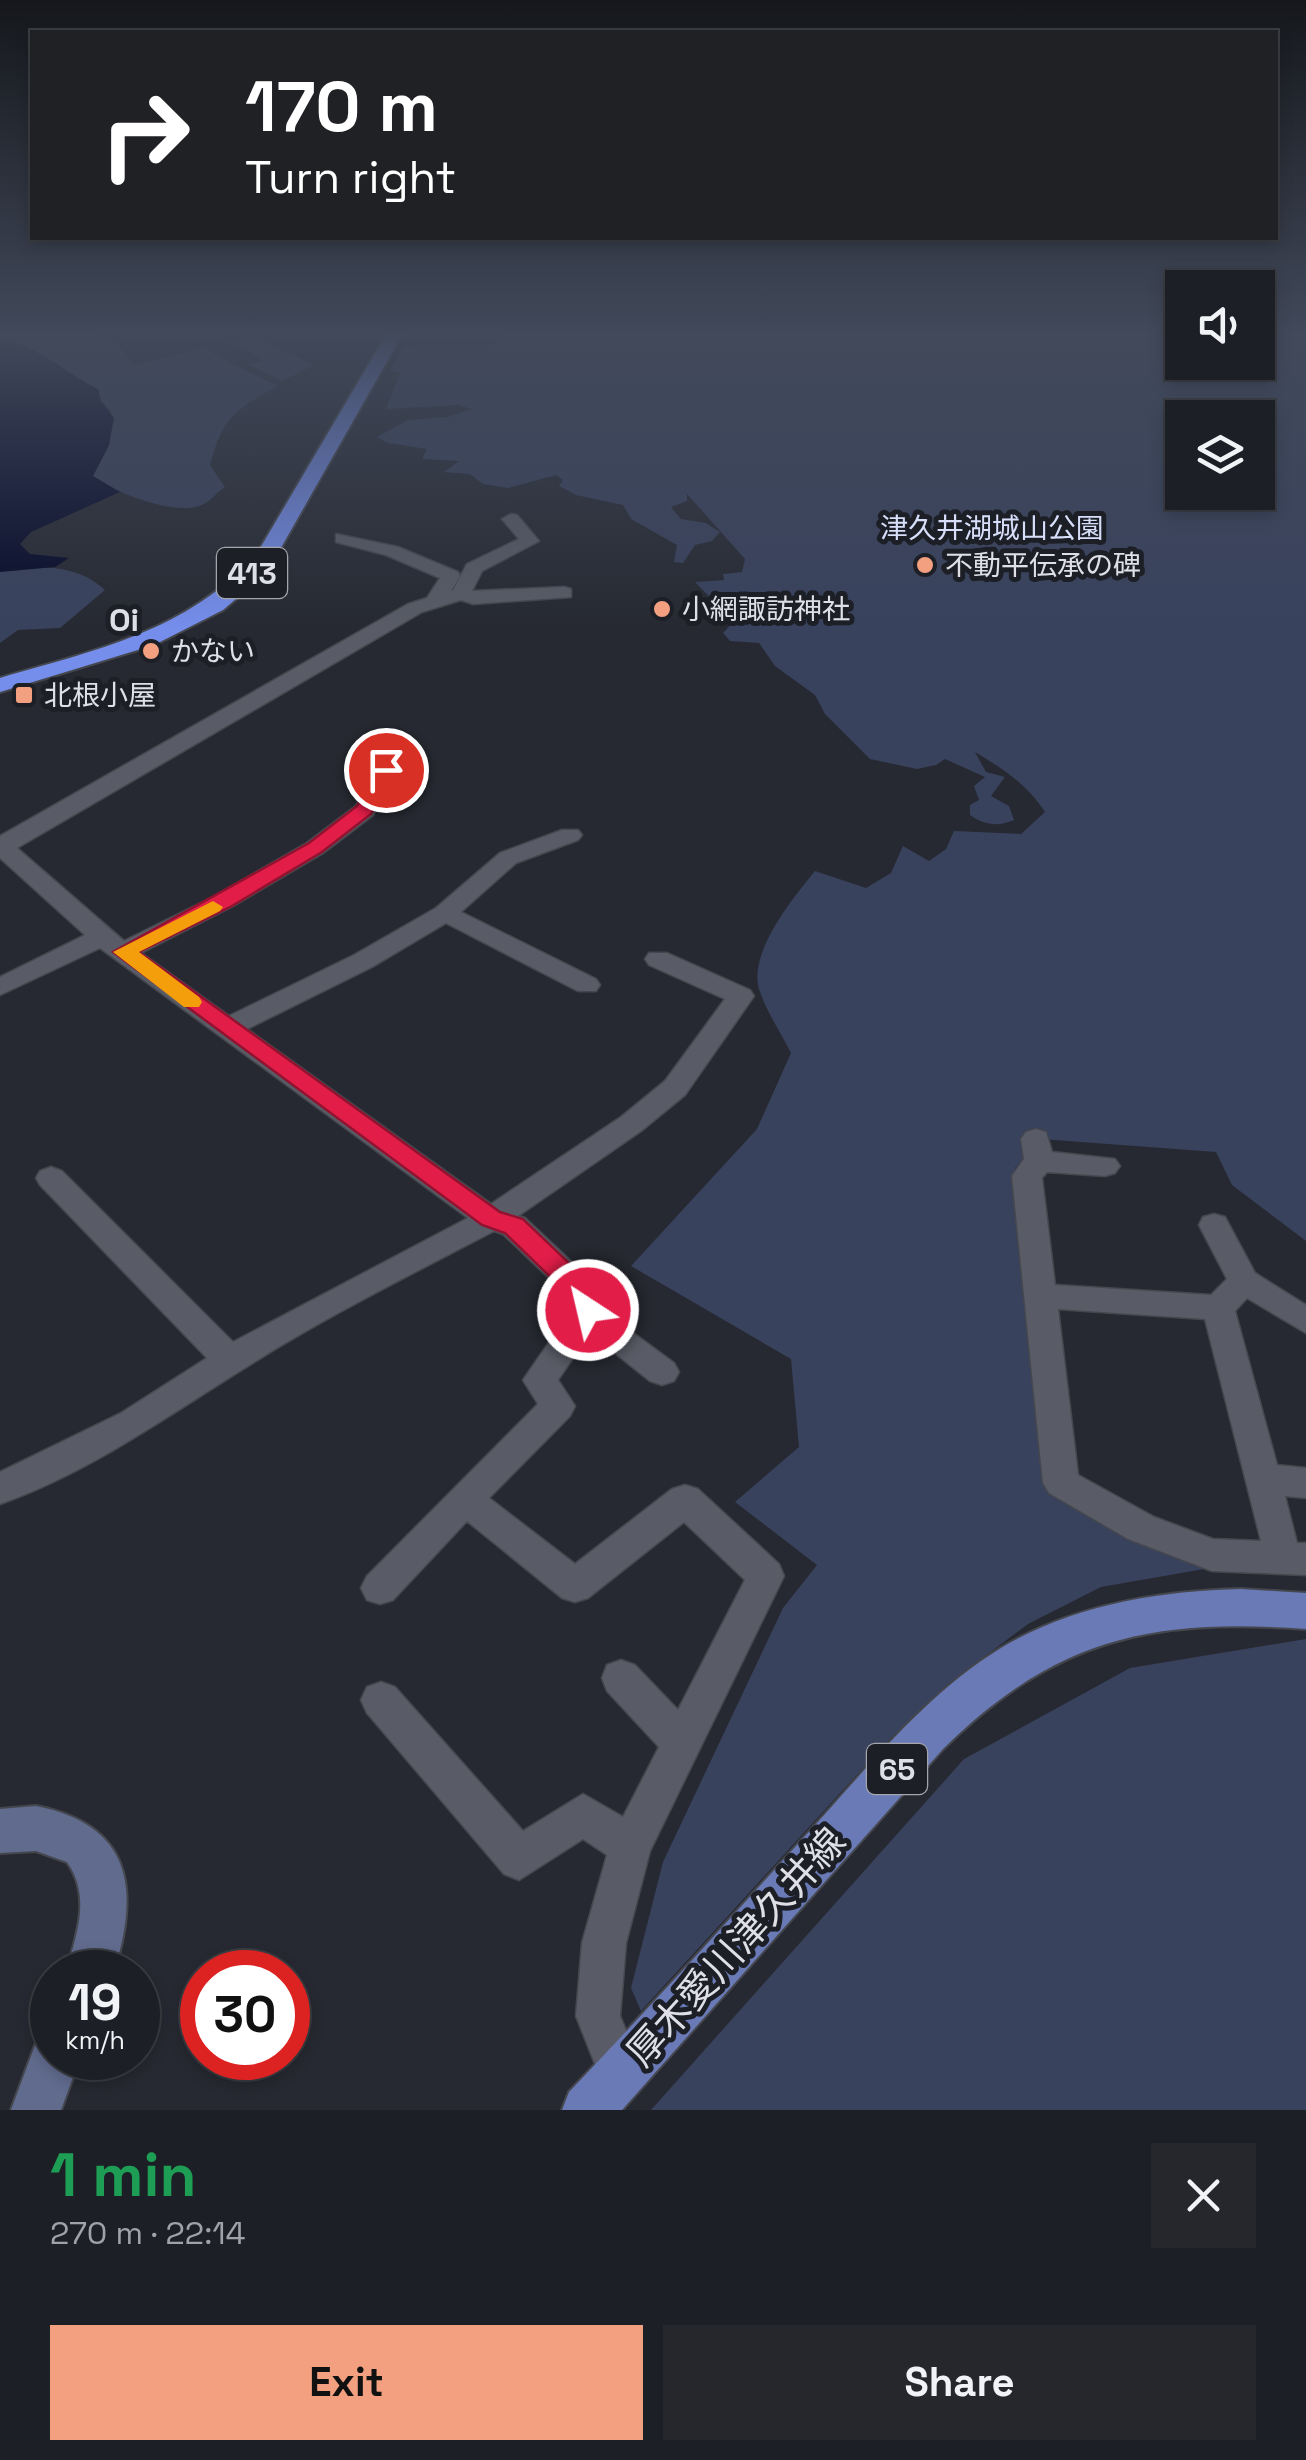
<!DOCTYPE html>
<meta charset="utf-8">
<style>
:root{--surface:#1c1f25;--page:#25272d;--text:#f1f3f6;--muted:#a0a2a7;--line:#3a3d42;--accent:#f2a080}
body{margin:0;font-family:"Space Grotesk","Noto Sans JP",sans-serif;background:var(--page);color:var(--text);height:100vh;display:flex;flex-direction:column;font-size:38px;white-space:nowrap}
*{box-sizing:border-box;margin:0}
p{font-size:32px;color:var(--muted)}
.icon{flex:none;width:55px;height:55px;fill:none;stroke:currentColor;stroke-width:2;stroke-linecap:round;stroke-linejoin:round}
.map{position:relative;height:2110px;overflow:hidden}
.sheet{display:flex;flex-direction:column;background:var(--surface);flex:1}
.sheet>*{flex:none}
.hud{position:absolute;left:30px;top:30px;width:1248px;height:210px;border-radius:0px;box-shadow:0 5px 15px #0003,0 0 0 2px var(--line);background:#202124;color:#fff;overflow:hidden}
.buttons{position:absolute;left:1165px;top:270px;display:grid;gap:20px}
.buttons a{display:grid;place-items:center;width:110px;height:110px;border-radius:0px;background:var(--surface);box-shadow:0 5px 15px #0003,0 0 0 2px var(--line);font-size:50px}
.speed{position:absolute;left:30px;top:1950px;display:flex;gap:20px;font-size:50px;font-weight:700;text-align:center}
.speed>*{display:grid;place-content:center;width:130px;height:130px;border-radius:50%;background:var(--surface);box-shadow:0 5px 15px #0003,0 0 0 2px var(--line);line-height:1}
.speed small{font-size:25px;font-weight:400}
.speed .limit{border:15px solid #d22;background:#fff;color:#111}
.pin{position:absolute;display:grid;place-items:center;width:85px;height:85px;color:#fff;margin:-42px;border:5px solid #fff;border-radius:50%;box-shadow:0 2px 10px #0007}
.me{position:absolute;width:110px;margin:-55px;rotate:325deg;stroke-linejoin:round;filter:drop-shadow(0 0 8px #0008)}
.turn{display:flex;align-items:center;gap:35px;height:210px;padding:0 50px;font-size:45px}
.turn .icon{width:130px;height:130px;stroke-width:2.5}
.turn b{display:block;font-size:70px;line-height:85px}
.round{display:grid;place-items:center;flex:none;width:105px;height:105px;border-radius:0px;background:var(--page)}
.headline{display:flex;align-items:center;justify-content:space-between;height:170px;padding:0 50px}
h1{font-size:60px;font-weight:700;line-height:75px;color:#1e9e55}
.action{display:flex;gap:20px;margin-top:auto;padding:20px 50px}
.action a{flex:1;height:115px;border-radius:0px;background:var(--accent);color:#111;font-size:40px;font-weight:700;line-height:115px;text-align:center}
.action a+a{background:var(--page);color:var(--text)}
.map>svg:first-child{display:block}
</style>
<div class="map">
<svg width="1306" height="2110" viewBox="0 0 1306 2110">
<rect width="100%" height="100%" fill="#262931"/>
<g fill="#39425d" fill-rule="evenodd">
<path d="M 0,333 L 93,333 L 115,342 L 135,365 L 202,348 L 277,386 C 235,412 224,413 210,465 L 225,487 C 217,492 208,504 199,506 C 173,515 112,492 93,476 L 109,445 L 111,411 L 101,401 L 98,389 C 64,372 38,346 0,338 Z"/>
<path d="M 505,333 L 1182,333 L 1182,362 L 1258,362 L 1258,333 L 1306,333 L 1306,1241 L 1232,1185 L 1216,1152 L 1027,1138 L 1028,1157 L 1015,1168 L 1047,1488 L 1128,1539 L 1210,1568 L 1101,1587 L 1028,1624 L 948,1684 L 886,1743 L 641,2011 L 631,1988 L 663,1862 L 783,1608 L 817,1565 L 735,1502 L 799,1447 L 791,1359 L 631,1266 L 757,1129 L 791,1053 C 781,1033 766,1011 759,989 C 748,952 794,897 815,871 L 866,888 L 891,873 L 903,846 L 929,861 L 946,849 L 954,831 L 1021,834 L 1045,812 C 1027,784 1003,769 975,752 L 986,772 L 1005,777 L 991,796 L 1009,806 L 1014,820 C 999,827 983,825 970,815 L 970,805 L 979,800 L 974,786 L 985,777 L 945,759 L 936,765 L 917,769 L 870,759 L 825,714 L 815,695 L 775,666 L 759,643 L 730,641 L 723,633 L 735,620 L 781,614 L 769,605 L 726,614 L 695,582 L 724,580 L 723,574 L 742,572 L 745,559 L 687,494 L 687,501 L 671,507 L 681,519 L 706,523 L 720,532 L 712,541 L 695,545 L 683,563 L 674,562 L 677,545 L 631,519 L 623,505 L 576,495 L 559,486 L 563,480 L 556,475 L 508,488 L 483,484 L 470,474 L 444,472 L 459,461 L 422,459 L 427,449 L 388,443 L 377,437 L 408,420 L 448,417 L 472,409 L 458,405 L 386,409 L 400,373 L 390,370 L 405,346 L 497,345 ZM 1182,418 L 1258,418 L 1258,492 L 1182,492 Z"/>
<path d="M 251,337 L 315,365 L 282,381 L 250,365 L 264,360 L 230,343 Z"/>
<path d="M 26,567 C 57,567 82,569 105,590 L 60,628 L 18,630 L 0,643 L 0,571 Z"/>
<path d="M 1306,1639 L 1306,2110 L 651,2110 L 964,1759 L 1130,1668 Z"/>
</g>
<path fill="#050929" d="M 0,338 C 38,346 64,372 98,389 L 101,401 L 114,418 L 109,445 L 93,476 L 120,492 L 31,532 L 20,544 L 30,554 L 69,558 L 55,567 L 0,572 Z"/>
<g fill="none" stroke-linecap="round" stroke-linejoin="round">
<defs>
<g id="street">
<path d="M 511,514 L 517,515 L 539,541 L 482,571 L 472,591 L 564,587 L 571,589 L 571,597 L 473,604 L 461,600 L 422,612 L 17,848 L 124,941 L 215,896 L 307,843 L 356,806 L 378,765 L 394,765 L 397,770 L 373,815 L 323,853 L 233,906 L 141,953 L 229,1016 L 354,955 L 436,908 L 500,853 L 562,830 L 578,830 L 582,835 L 578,840 L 516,863 L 461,912 L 596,979 L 600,985 L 596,991 L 578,991 L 446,923 L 372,967 L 247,1029 L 491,1204 L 621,1117 L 665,1081 L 725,999 L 649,965 L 645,959 L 649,953 L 667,953 L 750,990 L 754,996 L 685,1095 L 641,1131 L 518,1216 L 525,1218 L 594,1283 L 603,1305 L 621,1324 L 674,1363 L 679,1372 L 674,1381 L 662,1385 L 650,1381 L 590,1333 L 558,1380 L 575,1406 L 570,1416 L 489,1498 L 575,1564 L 672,1489 L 685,1485 L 698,1489 L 779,1564 L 784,1576 L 650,1851 L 626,1943 L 620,2016 L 644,2073 L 637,2089 L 621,2096 L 605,2089 L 576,2016 L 582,1943 L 607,1855 L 583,1839 L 519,1880 L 504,1874 L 367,1713 L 361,1700 L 367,1687 L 381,1682 L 395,1687 L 523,1831 L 583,1794 L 623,1817 L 659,1747 L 607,1691 L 602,1678 L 607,1665 L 621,1660 L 635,1665 L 678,1710 L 745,1580 L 684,1522 L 588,1598 L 575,1602 L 562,1598 L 467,1521 L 393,1600 L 380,1604 L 367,1600 L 361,1588 L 367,1576 L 538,1404 L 523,1380 L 572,1309 L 569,1297 L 503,1234 L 494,1231 C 408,1276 321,1319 240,1371 C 163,1419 86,1474 0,1504 L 0,1472 L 121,1413 L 207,1358 L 40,1185 L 36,1178 L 40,1171 L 51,1167 L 62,1171 L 233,1342 L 468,1218 L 100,948 L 0,995 L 0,977 L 85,935 L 0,858 L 0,836 L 408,604 L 427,598 L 440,578 L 386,555 L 336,542 L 336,534 L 398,547 L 458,572 L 460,576 L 451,591 L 453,590 L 467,564 L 519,539 L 502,519 Z"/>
<path d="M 1036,1129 L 1046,1132 L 1052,1152 L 1115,1159 L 1120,1166 L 1115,1173 L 1105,1176 L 1047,1172 L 1042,1178 L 1055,1285 L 1211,1295 L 1227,1279 L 1199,1225 L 1203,1217 L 1214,1214 L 1225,1217 L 1255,1273 L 1306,1305 L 1306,1333 L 1247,1298 L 1235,1311 L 1277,1465 L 1306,1468 L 1306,1498 L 1285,1496 L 1297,1543 L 1306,1543 L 1306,1575 L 1212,1571 L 1128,1539 L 1049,1493 L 1043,1483 L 1012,1176 L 1024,1159 L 1021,1139 L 1026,1132 ZM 1058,1309 L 1205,1319 L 1261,1541 L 1213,1539 L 1154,1517 L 1078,1475 Z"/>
</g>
<g id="secondary">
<path d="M 36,1806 C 132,1825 140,1889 114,1972 L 66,1972 C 76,1936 92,1897 67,1862 L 36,1851 L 0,1853 L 0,1809 Z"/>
<path d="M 52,2034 L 52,2058 L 80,2058 L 61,2110 L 11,2110 L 37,2040 Z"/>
</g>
<path id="primary" d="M 1241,1589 L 1306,1593 L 1306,1629 C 1151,1618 1056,1638 943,1749 L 622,2110 L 562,2110 L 569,2092 C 649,2008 727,1922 805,1836 C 866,1770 923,1696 1001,1648 C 1073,1605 1158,1591 1241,1589 Z"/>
<path id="highway" d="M 387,333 L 403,333 L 278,553 L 251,586 L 223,610 L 154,645 L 0,692 L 0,678 C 96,650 193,630 259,550 Z"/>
</defs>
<use href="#street" stroke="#45474e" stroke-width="3"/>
<use href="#secondary" stroke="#45474e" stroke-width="4"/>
<use href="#primary" stroke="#45474e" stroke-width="4"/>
<use href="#highway" stroke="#45474e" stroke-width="4"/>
<use href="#street" fill="#595c66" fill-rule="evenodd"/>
<use href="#secondary" fill="#616b8e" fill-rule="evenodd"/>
<use href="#primary" fill="#6a7ab6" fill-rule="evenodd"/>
<use href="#highway" fill="#758eec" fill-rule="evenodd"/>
</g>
<linearGradient id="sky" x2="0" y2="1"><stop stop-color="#15171b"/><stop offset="0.53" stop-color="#41495a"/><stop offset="1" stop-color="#41495a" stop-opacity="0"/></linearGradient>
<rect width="1306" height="629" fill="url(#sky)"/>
<path fill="#e11d48" stroke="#92132f" stroke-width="2.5" d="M 386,765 L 395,770 L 371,814 L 322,852 L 232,906 L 139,952 L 500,1212 L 523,1219 L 592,1285 L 601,1310 L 597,1317 L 578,1317 L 571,1297 L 505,1233 L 482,1225 L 113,952 L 309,843 L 357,806 L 379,766 Z"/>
<path fill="#f59e0b" d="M 213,901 L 223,907 L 220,911 L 139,952 L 199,997 L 202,1002 L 199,1007 L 184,1007 L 113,952 Z"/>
<g fill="#f2a080" stroke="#1d1f27" stroke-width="4">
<circle cx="925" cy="565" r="10"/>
<circle cx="662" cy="609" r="10"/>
<circle cx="151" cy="651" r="10"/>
<rect x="14" y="685" width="20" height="20" rx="5"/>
</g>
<g text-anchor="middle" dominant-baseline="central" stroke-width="10" stroke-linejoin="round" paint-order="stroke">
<g font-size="28" fill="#d6def9" stroke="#1d1f27">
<text x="992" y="528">津久井湖城山公園</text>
</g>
<g font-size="28" fill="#dfe0e6" stroke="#1d1f27" text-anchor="start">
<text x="945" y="565">不動平伝承の碑</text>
<text x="682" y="609">小網諏訪神社</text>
<text x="171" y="651">かない</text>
<text x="44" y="695">北根小屋</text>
</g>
<g fill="#1d1f27" stroke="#a5a6ad" stroke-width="2.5">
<rect x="217" y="548" width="70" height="50" rx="8"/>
<rect x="867" y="1744" width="60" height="50" rx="8"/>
</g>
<g font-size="30" font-weight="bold" fill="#dfe0e6">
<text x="252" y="573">413</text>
<text x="897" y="1769">65</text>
</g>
<g font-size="32" font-weight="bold" fill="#dfe0e6" stroke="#1d1f27">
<text x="124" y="620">Oi</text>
</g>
<g font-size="38" fill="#dfe0e6" stroke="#1d1f27">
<text transform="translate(736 1947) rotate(-48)">厚木愛川津久井線</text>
</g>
</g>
</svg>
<div class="buttons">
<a><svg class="icon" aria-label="sound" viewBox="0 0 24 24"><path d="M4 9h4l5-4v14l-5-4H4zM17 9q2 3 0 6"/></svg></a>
<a><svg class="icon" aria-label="layers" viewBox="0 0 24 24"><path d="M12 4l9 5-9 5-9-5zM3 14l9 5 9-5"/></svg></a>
</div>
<div class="speed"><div>19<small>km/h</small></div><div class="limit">30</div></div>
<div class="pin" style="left:386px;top:770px;background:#d93025"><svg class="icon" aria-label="arrive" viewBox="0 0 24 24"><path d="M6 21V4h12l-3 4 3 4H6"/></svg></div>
<svg class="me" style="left:588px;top:1310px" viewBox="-20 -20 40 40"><circle r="17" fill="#e11d48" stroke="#fff" stroke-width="3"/><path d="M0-11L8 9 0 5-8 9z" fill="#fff"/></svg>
<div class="hud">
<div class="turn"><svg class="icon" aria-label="right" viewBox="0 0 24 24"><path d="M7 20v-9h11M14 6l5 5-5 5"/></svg><div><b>170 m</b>Turn right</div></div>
</div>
</div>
<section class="sheet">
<div class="headline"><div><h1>1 min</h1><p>270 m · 22:14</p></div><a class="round"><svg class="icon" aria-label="close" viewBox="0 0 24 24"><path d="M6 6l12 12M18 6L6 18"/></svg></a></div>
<div class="action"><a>Exit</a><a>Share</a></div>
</section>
